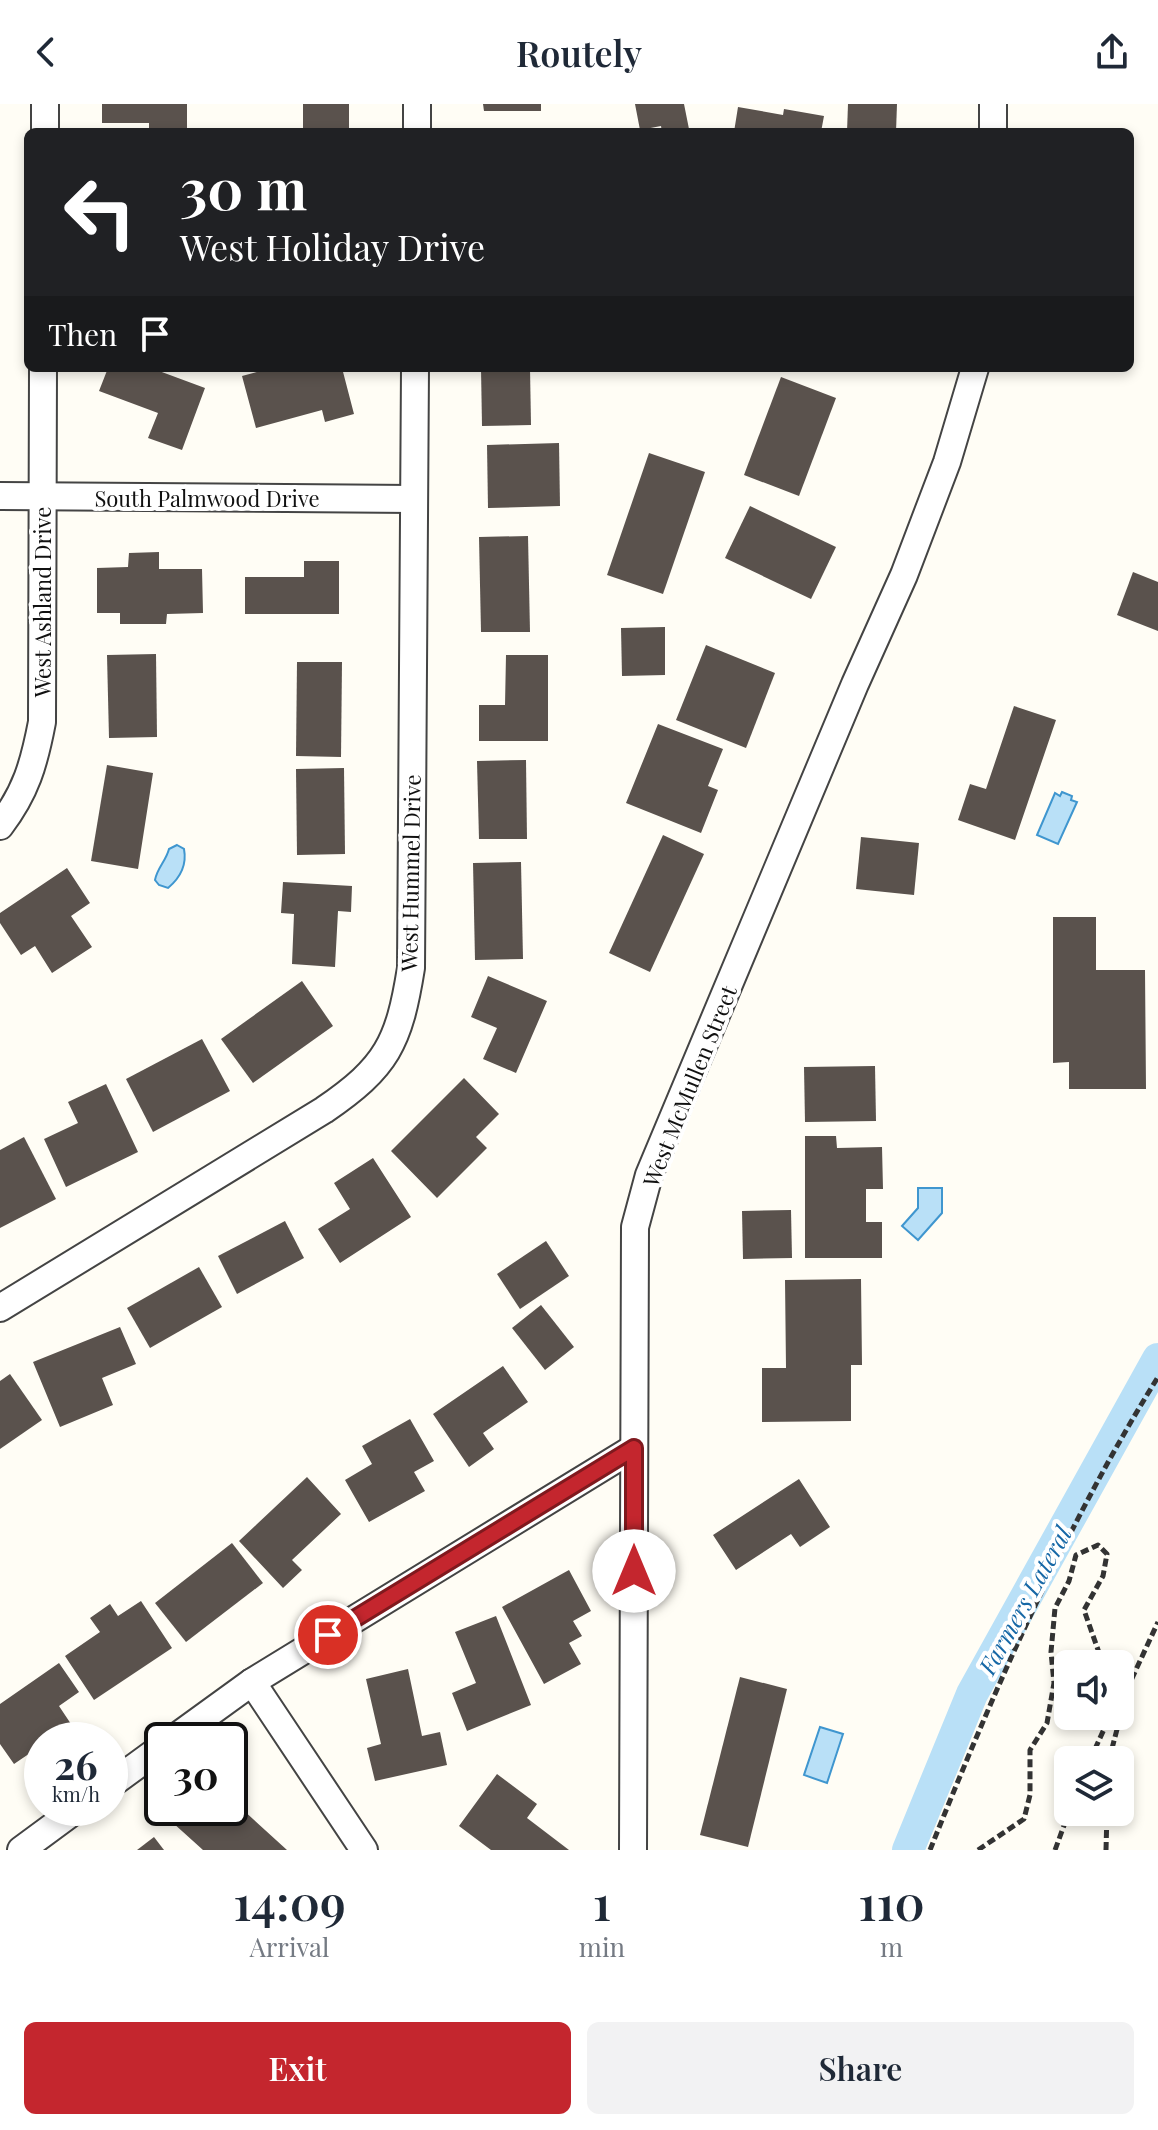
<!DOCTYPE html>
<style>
:root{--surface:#fff;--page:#f2f2f3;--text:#1f2937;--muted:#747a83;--accent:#c4262e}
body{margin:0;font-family:"Playfair Display",serif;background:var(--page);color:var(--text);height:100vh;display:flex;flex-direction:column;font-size:30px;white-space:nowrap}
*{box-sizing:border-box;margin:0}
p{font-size:26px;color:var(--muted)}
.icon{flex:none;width:44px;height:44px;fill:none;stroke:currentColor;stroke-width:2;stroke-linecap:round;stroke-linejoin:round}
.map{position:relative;height:1746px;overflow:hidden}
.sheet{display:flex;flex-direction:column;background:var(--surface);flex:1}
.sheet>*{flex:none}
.top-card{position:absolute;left:24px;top:24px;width:1110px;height:244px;border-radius:12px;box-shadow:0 4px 12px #0003;background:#202124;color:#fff;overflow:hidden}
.tools{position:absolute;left:1054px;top:1546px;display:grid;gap:16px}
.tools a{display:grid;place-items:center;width:80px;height:80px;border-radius:12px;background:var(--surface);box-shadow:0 4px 12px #0003;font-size:40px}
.speed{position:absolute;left:24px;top:1618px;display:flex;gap:16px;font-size:40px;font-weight:700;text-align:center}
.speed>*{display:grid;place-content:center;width:104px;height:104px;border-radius:50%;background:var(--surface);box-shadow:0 4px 12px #0003;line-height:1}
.speed small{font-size:20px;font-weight:400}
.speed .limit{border:4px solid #111;border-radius:12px;background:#fff;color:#111}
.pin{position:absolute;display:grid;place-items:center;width:68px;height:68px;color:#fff;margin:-34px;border:4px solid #fff;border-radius:50%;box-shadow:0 2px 8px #0007}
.me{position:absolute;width:88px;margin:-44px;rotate:0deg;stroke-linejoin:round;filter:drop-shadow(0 0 6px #0008)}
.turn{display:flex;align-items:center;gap:28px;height:168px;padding:0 24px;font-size:36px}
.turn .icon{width:104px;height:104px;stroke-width:2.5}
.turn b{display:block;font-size:56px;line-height:68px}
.then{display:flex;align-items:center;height:76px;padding:0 24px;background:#0003;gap:16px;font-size:30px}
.eta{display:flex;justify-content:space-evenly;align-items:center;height:136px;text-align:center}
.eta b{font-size:48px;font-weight:600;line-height:56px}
.cta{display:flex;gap:16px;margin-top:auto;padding:16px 24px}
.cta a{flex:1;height:92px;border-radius:12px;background:var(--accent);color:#fff;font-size:32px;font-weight:600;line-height:92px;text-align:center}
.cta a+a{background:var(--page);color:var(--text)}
header{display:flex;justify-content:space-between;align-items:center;height:104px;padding:0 24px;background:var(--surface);font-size:36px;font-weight:600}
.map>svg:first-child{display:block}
</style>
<header><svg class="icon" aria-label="back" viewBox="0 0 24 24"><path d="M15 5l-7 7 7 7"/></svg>Routely<svg class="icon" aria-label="share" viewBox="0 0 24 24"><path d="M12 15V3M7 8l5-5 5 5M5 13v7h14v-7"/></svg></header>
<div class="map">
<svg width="1158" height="1746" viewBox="0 0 1158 1746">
<rect width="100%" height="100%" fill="#fffdf5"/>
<g fill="#b9e0f7" stroke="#3f96cf" stroke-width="2">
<path d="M 1062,688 L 1072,692 L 1071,696 L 1077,698 L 1058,740 L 1037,731 L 1055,689 L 1060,692 Z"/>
<path d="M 177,741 L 184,745 C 187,761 180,774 168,784 L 159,781 L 155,776 C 157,764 166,757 169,745 Z"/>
<path d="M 918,1084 L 942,1084 L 942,1109 L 918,1136 L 902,1122 L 918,1104 Z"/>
<path d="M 820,1623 L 843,1630 L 827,1679 L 804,1671 Z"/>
</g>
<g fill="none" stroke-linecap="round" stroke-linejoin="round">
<path stroke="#b9e0f7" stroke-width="32" d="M 908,1746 L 972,1590 L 1158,1255"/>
</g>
<g fill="#5a524d">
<path d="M 102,0 L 187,0 L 187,28 L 149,28 L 149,19 L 102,19 Z"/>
<rect x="303" y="0" width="46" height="28"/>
<path d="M 483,0 L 541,0 L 541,7 L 484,7 Z"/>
<path d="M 635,0 L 684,0 L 689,25 L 693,24 L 693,28 L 662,28 L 661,22 L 640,26 Z"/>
<path d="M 848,0 L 897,0 L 896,28 L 847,28 Z"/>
<path d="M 738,3 L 783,11 L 784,5 L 824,12 L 821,28 L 734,28 Z"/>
<path d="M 108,264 L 151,264 L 205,284 L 182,346 L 148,334 L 158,309 L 99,287 Z"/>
<path d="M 272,264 L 342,264 L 354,310 L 325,318 L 322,306 L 256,324 L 242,272 Z"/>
<path d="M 481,264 L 530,264 L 531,321 L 482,322 Z"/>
<path d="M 781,273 L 836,294 L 799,392 L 744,371 Z"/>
<path d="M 559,339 L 560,402 L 488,404 L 487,341 Z"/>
<path d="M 649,349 L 705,368 L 663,490 L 607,471 Z"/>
<path d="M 750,402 L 836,443 L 811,495 L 725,454 Z"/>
<path d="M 528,432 L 530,528 L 481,528 L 479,433 Z"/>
<path d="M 159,448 L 159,465 L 202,465 L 203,509 L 167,510 L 166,520 L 120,520 L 120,509 L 97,509 L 97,464 L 128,463 L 129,449 Z"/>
<path d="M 304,457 L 339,457 L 339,510 L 245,510 L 245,473 L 304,473 Z"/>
<path d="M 1133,468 L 1158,478 L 1158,527 L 1117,511 Z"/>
<path d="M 665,523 L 665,571 L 622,572 L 621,524 Z"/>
<path d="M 706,541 L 775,569 L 746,644 L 676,616 Z"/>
<path d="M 156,550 L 157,633 L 109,634 L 107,551 Z"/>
<path d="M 506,551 L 548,551 L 548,637 L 479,637 L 479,601 L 505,601 Z"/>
<path d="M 297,558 L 342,558 L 341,653 L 296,652 Z"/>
<path d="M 1014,602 L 1056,616 L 1015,736 L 958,716 L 970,680 L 986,685 Z"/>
<path d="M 658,620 L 723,645 L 708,682 L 718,686 L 701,729 L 626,699 Z"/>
<path d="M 526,656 L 527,735 L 479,735 L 477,657 Z"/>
<path d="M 107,661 L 153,669 L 138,765 L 91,757 Z"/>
<path d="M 344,664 L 345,750 L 297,751 L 296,665 Z"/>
<path d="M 663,731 L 704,750 L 650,868 L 609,849 Z"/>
<path d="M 861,733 L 919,739 L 914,791 L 856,785 Z"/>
<path d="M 521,758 L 523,855 L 475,856 L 473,759 Z"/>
<path d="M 67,764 L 90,799 L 71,812 L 92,843 L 52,869 L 35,842 L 21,851 L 0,819 L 0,809 Z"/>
<path d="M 283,778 L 352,782 L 351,808 L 338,807 L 335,863 L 292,860 L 294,810 L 281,809 Z"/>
<path d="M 1053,813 L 1096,813 L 1096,866 L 1145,866 L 1146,985 L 1069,985 L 1069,958 L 1053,959 Z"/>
<path d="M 488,872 L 547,897 L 516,969 L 483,955 L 497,924 L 471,913 Z"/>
<path d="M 302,877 L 333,922 L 253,979 L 221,935 Z"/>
<path d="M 202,935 L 230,987 L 153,1028 L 126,975 Z"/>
<path d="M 875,962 L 876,1017 L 805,1018 L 804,963 Z"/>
<path d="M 464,974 L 499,1010 L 476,1033 L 487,1044 L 437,1094 L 391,1047 Z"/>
<path d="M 106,980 L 138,1048 L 66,1083 L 44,1035 L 78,1019 L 68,998 Z"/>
<path d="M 805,1032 L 836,1032 L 837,1044 L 882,1043 L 883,1085 L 866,1085 L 866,1118 L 882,1118 L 882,1154 L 805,1154 Z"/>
<path d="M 24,1033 L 56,1095 L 0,1124 L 0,1046 Z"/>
<path d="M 373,1054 L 411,1113 L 340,1159 L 318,1125 L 350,1105 L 334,1079 Z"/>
<path d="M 791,1106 L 792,1154 L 743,1155 L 742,1107 Z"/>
<path d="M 285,1117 L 304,1154 L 237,1190 L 218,1152 Z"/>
<path d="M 546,1137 L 569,1172 L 520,1205 L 497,1170 Z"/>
<path d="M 199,1163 L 222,1203 L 150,1244 L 127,1204 Z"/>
<path d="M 861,1175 L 862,1261 L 851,1261 L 851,1317 L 762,1318 L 762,1264 L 786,1264 L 785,1176 Z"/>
<path d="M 541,1201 L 574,1243 L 545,1266 L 512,1224 Z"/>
<path d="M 120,1223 L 136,1260 L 102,1274 L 113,1301 L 60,1323 L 33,1258 Z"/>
<path d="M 503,1262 L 528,1298 L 483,1329 L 494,1345 L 469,1363 L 433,1310 Z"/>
<path d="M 10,1270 L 42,1316 L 0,1345 L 0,1277 Z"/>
<path d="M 410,1315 L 434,1357 L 414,1368 L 425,1387 L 369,1418 L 345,1376 L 372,1360 L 362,1342 Z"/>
<path d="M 307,1373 L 341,1410 L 292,1456 L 302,1466 L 283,1484 L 239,1437 Z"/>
<path d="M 799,1375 L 830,1423 L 800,1443 L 791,1430 L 736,1466 L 713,1431 Z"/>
<path d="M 232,1439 L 263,1479 L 186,1538 L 155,1499 Z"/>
<path d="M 569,1466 L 591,1507 L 573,1517 L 582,1532 L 569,1539 L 581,1560 L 544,1580 L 502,1503 Z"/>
<path d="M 141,1497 L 172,1544 L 94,1596 L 65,1552 L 100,1528 L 90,1514 L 110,1500 L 118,1512 Z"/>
<path d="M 496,1512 L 531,1601 L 467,1627 L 452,1589 L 476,1579 L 455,1528 Z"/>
<path d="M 59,1559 L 79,1588 L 59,1602 L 71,1620 L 49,1636 L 42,1636 L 42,1641 L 14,1660 L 0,1640 L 0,1600 Z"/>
<path d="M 408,1565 L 422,1632 L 440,1628 L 447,1661 L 375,1677 L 367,1644 L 381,1640 L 366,1575 Z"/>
<path d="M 740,1573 L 787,1585 L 748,1743 L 700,1731 Z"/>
<path d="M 497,1670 L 537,1700 L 527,1714 L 569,1746 L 491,1746 L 459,1722 Z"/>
<path d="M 230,1694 L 287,1746 L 203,1746 L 162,1709 L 167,1704 L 230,1704 Z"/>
<path d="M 154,1733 L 164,1746 L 137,1746 Z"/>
</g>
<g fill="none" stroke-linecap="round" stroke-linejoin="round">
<defs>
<g id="minor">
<path d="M 993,0 L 993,28"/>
<path d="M 45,28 L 45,0"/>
<path d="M 417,28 L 417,0"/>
<path d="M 0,392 L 414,395"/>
<path d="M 0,722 C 26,688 34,660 42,618 L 43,264"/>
<path d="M 0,1204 L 324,1006 C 387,963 399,939 411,864 L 415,264"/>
<path d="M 252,1578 L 364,1746"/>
<path d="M 172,1636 L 252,1578 L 634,1344"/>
<path d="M 110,1681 L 162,1643"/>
<path d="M 21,1746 L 78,1704"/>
<path d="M 633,1746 L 635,1123 L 649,1071 L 855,580 L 904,471 L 947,358 L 975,264"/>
</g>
</defs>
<use href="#minor" stroke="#444" stroke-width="30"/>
<g stroke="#333" stroke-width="5" stroke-dasharray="8 4" stroke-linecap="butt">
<path d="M 1090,1656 L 1110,1612"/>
<path d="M 1109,1656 L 1128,1583 L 1158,1518"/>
<path d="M 930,1746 C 995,1584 1066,1421 1158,1273"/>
<path d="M 978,1746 L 1024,1715 L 1030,1691 L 1030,1646 L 1047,1619 L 1054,1579 L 1051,1548 L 1055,1504 L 1069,1477 L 1076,1451 L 1098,1441 L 1107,1450 L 1103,1472 L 1084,1506 L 1103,1560"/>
<path d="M 1055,1746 L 1069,1708"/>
<path d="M 1106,1746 L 1107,1708"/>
</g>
<use href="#minor" stroke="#fff" stroke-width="26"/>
</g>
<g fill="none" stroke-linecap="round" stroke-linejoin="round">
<defs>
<path id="route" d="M 328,1531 L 634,1344 L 634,1467"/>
</defs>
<use href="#route" stroke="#7f191e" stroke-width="20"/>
<use href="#route" stroke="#c4262e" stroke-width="14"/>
</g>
<g text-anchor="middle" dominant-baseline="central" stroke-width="8" stroke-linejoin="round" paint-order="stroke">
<g font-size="22" fill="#111" stroke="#fff">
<text x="207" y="394">South Palmwood Drive</text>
<text transform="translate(42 498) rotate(-90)">West Ashland Drive</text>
<text transform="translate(410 769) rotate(-89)">West Hummel Drive</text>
<text transform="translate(689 982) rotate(-68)">West McMullen Street</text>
</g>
<g font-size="24" font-style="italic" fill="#1768a6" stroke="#fff">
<text transform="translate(1024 1496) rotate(-61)">Farmers Lateral</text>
</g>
</g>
</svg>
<div class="tools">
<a><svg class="icon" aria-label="sound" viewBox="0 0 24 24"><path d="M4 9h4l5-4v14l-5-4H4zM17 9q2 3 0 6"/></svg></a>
<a><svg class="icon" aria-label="layers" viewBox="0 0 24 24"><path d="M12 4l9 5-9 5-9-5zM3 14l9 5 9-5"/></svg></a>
</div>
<div class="speed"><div>26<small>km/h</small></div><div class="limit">30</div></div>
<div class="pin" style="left:328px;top:1531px;background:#d93025"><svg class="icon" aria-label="arrive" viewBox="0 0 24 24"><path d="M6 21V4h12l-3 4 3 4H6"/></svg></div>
<svg class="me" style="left:634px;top:1467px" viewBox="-20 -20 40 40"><circle r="19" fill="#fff"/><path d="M0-13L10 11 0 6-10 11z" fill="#c4262e"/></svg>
<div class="top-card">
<div class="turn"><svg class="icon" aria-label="left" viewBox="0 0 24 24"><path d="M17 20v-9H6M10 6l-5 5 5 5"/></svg><div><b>30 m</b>West Holiday Drive</div></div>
<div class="then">Then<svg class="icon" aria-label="arrive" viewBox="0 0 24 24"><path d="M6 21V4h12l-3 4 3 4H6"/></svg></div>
</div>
</div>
<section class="sheet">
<div class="eta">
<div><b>14:09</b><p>Arrival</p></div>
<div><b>1</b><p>min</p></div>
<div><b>110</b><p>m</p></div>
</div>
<div class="cta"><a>Exit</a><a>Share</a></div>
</section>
